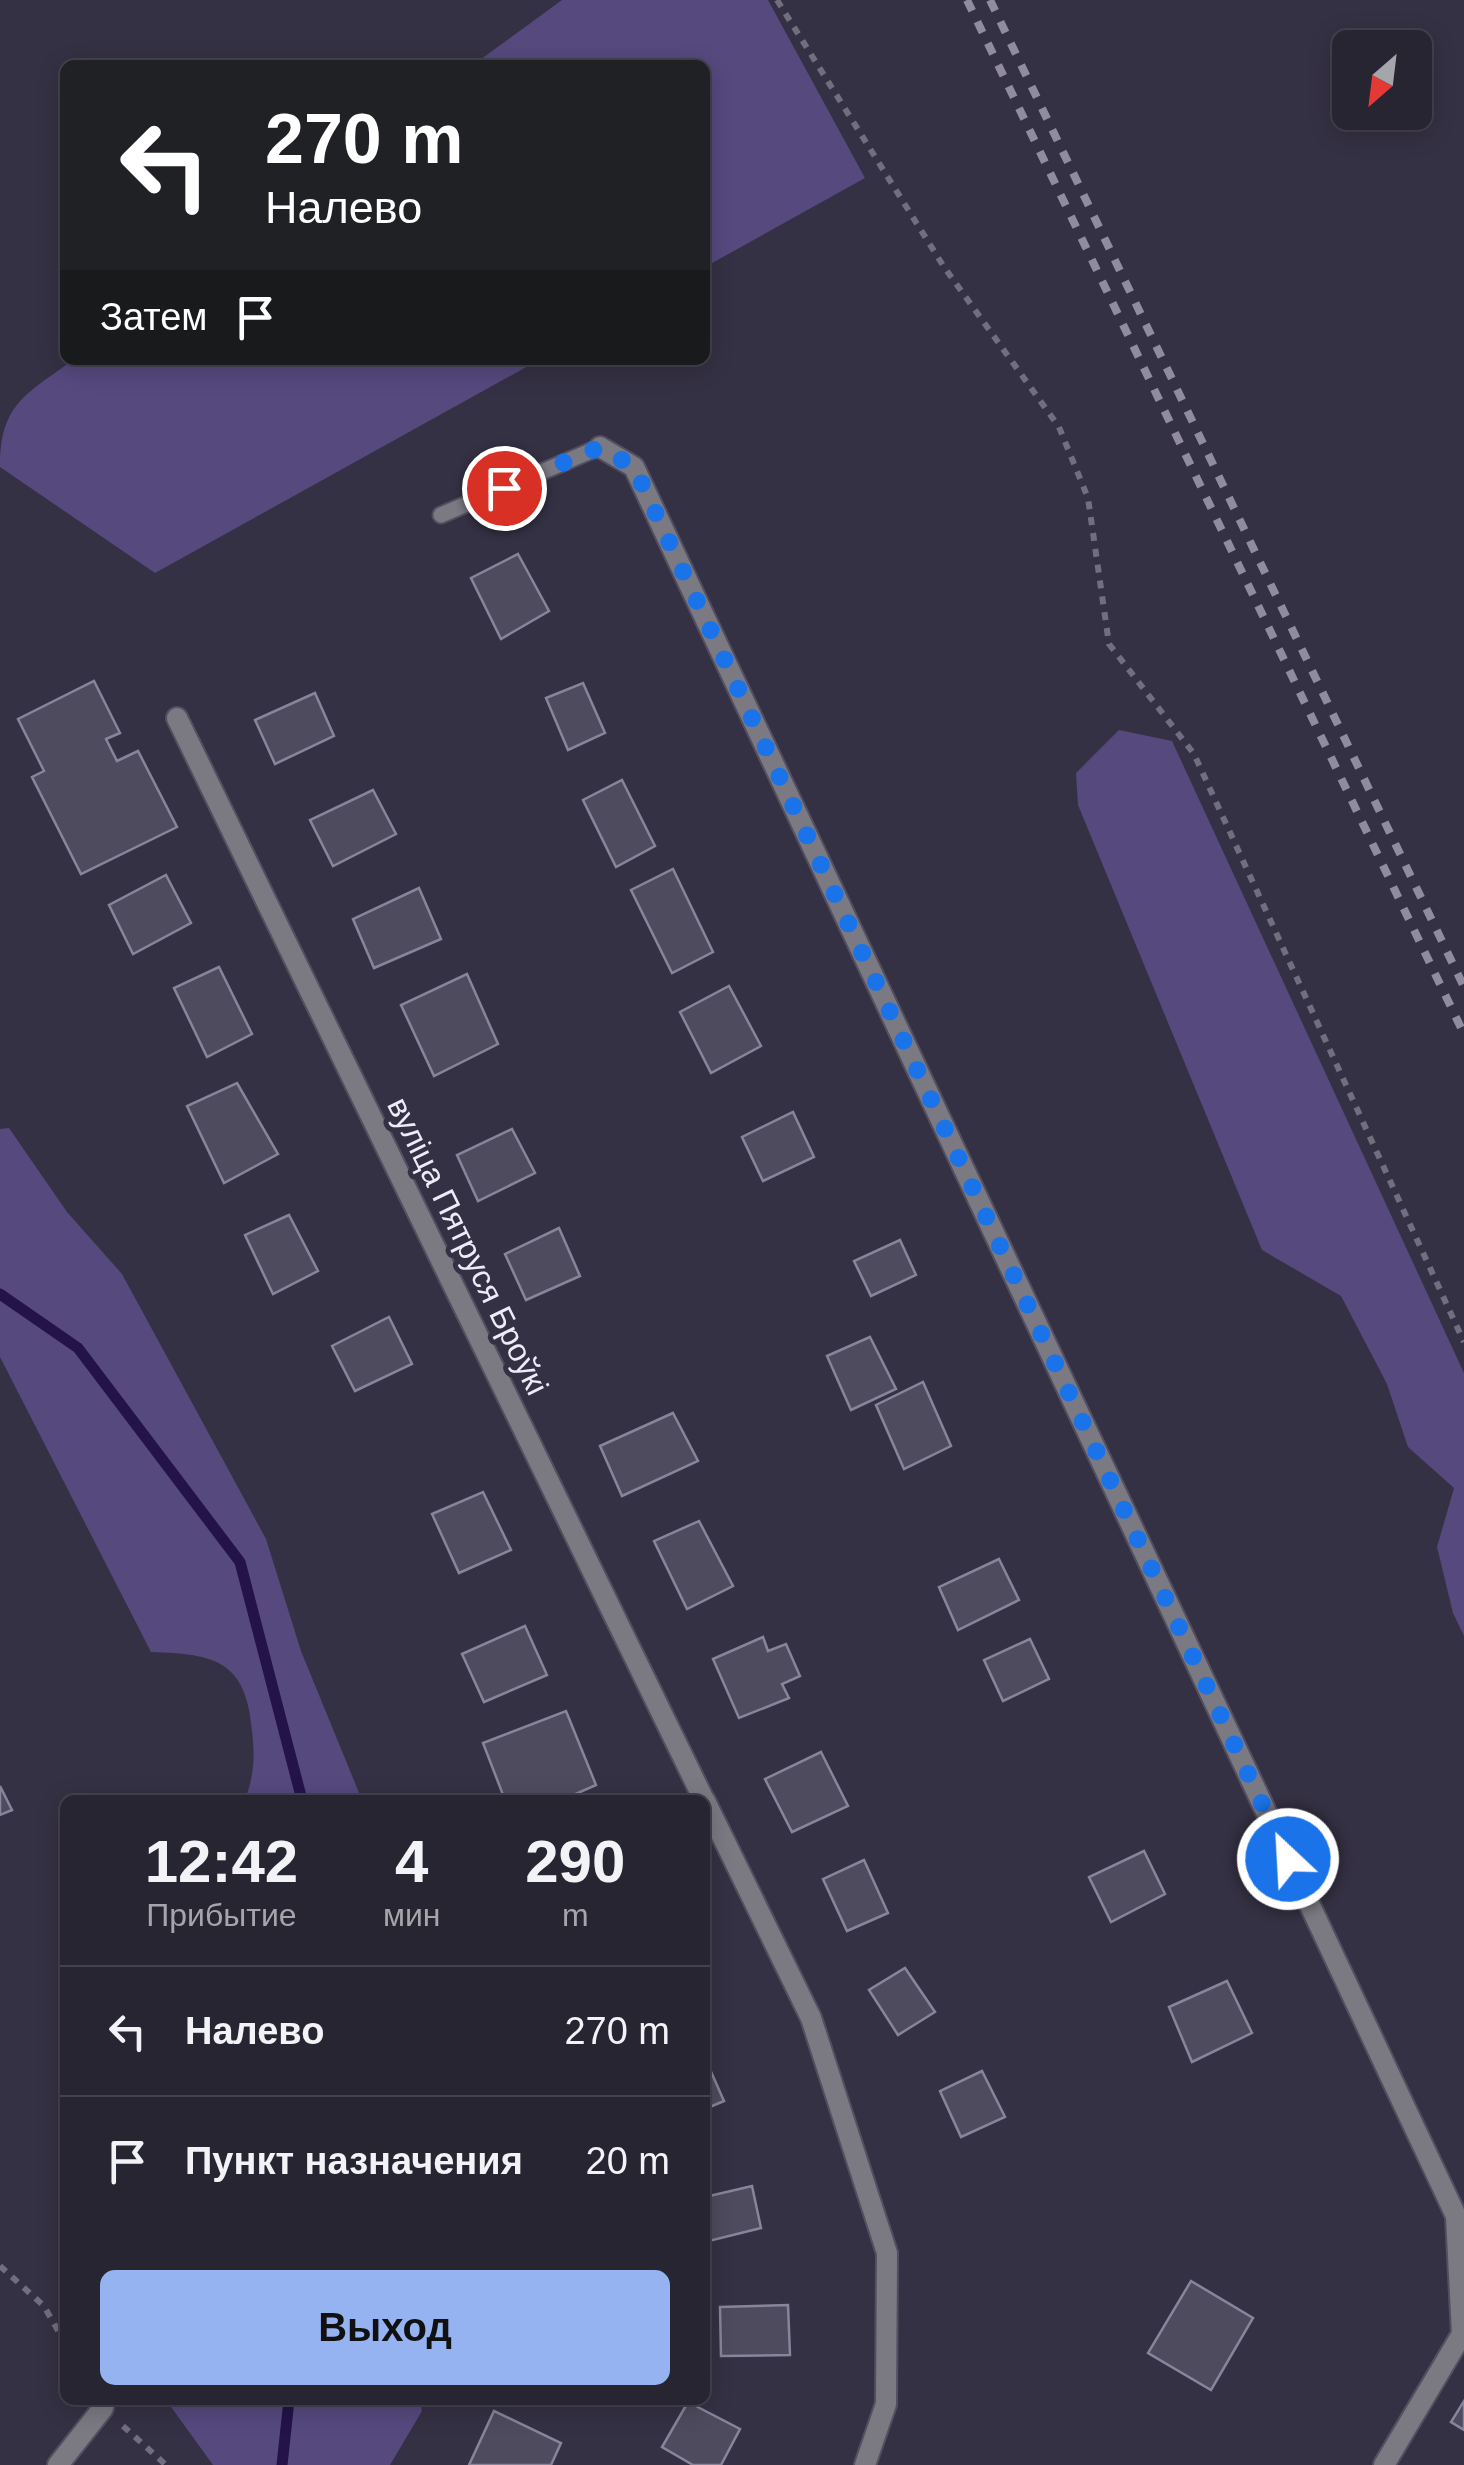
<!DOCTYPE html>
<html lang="ru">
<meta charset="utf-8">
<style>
:root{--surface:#282533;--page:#34313f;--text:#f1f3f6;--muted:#a5a5ac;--line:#44424e;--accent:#95b2f1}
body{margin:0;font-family:Helvetica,sans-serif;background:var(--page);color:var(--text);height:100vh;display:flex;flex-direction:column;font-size:38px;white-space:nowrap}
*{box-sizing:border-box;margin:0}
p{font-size:32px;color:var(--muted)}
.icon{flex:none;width:55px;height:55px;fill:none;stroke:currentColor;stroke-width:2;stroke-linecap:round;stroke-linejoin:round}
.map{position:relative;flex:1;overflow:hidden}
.panel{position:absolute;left:60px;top:1795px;width:650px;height:610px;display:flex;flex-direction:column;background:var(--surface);border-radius:15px;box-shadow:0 5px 25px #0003,0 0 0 2px var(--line)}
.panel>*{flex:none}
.banner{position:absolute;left:60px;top:60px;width:650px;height:305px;border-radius:15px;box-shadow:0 5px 25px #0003,0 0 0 2px var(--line);background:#202124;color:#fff;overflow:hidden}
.needle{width:65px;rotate:208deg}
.tools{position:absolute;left:1332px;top:30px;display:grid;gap:20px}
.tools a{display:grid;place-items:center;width:100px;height:100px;border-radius:15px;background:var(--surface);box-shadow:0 5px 25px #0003,0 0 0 2px var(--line);font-size:50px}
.pin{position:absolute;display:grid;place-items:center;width:85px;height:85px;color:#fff;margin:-42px;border:5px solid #fff;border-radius:50%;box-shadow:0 2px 10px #0007}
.me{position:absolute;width:110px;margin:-55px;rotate:335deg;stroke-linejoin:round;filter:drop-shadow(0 0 8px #0008)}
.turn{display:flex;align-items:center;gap:35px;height:210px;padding:0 40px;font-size:45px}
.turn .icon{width:130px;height:130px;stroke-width:2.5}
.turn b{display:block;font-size:70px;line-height:85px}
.then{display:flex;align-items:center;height:95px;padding:0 40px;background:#0003;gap:20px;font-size:38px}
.eta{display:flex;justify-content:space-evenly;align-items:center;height:170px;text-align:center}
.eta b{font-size:60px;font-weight:800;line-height:70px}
.cta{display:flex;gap:20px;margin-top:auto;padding:20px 40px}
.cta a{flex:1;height:115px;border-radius:15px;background:var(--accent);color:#111;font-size:40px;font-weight:800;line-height:115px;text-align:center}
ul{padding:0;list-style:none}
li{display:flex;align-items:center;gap:30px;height:130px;padding:0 40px;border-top:2px solid var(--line)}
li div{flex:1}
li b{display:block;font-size:38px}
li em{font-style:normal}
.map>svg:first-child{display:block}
</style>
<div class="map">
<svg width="1464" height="2465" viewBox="0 0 1464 2465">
<rect width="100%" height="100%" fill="#353144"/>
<g fill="#55497e">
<path d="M 562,0 L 768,0 L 865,178 L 705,267 L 705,65 L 473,65 Z"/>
<path d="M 73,360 L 539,360 L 155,573 L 0,467 C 0,403 27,394 73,360 Z"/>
<path d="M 1119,730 L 1172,741 L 1464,1373 L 1464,1636 L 1453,1613 L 1437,1547 L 1454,1488 L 1408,1447 L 1387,1384 L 1341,1296 L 1262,1250 L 1078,805 L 1076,773 Z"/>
<path d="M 9,1128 L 67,1212 L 122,1274 L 266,1539 L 301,1651 L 362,1800 L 245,1800 C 254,1775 255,1758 252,1731 C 246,1661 216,1654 151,1652 L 0,1357 L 0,1129 Z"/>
<path d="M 166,2400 L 420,2400 L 422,2411 L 390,2465 L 213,2465 Z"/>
</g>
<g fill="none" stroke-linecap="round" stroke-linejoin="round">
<g stroke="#231347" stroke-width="11">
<path d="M 0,1294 L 78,1348 L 240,1562 L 302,1800"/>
<path d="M 282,2465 L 289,2400"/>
</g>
</g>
<g fill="#4e4b5f" stroke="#88849a" stroke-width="2.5">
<path d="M 518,554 L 549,611 L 501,639 L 471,578 Z"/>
<path d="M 94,681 L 120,733 L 106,739 L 117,761 L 138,751 L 177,827 L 81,874 L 32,777 L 44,771 L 18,719 Z"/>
<path d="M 583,683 L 605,733 L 568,750 L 546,698 Z"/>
<path d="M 315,693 L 334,736 L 275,764 L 255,720 Z"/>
<path d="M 622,780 L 655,846 L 616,867 L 583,800 Z"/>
<path d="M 373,790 L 396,834 L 333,866 L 310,820 Z"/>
<path d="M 673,869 L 713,952 L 672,973 L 631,890 Z"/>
<path d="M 166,875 L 191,923 L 133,954 L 109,905 Z"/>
<path d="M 419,888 L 441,939 L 374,968 L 353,919 Z"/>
<path d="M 219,967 L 252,1034 L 207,1057 L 174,988 Z"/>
<path d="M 467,974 L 498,1044 L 434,1076 L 401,1005 Z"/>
<path d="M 729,986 L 761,1046 L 711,1073 L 680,1012 Z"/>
<path d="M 237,1083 L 278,1154 L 224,1183 L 187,1106 Z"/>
<path d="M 793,1112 L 814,1157 L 763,1181 L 742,1137 Z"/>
<path d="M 512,1129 L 535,1173 L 478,1201 L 457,1155 Z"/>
<path d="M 289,1215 L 318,1271 L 273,1294 L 245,1235 Z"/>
<path d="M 559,1228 L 580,1276 L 526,1300 L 505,1254 Z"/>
<path d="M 900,1240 L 916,1275 L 871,1296 L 854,1261 Z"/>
<path d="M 389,1317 L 412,1364 L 355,1391 L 332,1346 Z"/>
<path d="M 870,1337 L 896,1389 L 851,1410 L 827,1356 Z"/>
<path d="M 923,1382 L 951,1446 L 904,1469 L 876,1405 Z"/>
<path d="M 673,1413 L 698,1461 L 622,1496 L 600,1446 Z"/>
<path d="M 483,1492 L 511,1550 L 459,1573 L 432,1514 Z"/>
<path d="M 699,1521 L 733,1586 L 687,1609 L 654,1541 Z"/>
<path d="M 999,1559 L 1019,1600 L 958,1630 L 939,1587 Z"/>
<path d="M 525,1626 L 547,1675 L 484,1702 L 462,1654 Z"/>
<path d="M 763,1637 L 768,1651 L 786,1644 L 800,1676 L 782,1684 L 789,1698 L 739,1718 L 713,1659 Z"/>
<path d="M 1030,1639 L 1049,1679 L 1003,1701 L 984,1660 Z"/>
<path d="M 566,1711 L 596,1785 L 562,1800 L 505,1800 L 483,1743 Z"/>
<path d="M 821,1752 L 848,1806 L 792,1832 L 765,1779 Z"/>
<path d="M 0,1786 L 12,1810 L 0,1815 Z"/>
<path d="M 1144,1851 L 1165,1894 L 1111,1922 L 1089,1877 Z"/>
<path d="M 864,1860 L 888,1913 L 847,1931 L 823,1879 Z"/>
<path d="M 905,1968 L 935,2012 L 898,2035 L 869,1990 Z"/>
<path d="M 1227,1981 L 1252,2033 L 1192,2062 L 1169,2007 Z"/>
<path d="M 705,2058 L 724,2101 L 705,2109 Z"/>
<path d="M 982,2071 L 1005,2117 L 961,2137 L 940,2091 Z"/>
<path d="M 752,2186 L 761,2228 L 705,2242 L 705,2197 Z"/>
<path d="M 1191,2281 L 1253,2318 L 1211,2390 L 1148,2353 Z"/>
<path d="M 788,2305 L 790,2355 L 721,2356 L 720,2307 Z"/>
<path d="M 1464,2401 L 1464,2430 L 1451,2422 Z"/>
<path d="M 688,2402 L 740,2429 L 721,2465 L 693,2465 L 662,2447 Z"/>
<path d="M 494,2411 L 561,2443 L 551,2465 L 469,2465 Z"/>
</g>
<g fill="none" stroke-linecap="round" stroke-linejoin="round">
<defs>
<path id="lane" d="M 441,515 L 600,447"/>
<g id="street">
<path d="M 600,447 L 634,467 L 1456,2216 L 1462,2334 L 1384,2465"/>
<path d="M 177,718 L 704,1800"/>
<path d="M 705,1801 L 811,2018 L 887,2253 L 886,2404 L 865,2465"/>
<path d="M 58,2465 L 103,2408"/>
</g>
</defs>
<use href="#lane" stroke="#534f61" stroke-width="19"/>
<use href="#street" stroke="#534f61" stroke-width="24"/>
<g stroke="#726e7f" stroke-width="6" stroke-dasharray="8 8" stroke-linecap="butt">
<path d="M 777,0 L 944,267 L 1059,427 L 1088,498 L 1109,644 L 1194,754 L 1464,1342"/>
<path d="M 0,2266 L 44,2306 L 65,2343"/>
<path d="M 123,2426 L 166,2465"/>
</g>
<use href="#lane" stroke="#7b7a83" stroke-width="15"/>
<use href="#street" stroke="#7b7a83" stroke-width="20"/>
<g stroke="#908c9d" stroke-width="8" stroke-dasharray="12 12" stroke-linecap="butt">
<path d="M 967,0 L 1464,1034"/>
<path d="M 990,0 L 1464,987"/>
</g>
</g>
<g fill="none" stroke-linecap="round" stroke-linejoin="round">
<path stroke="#1a73e8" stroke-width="18" stroke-dasharray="0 32.4" d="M 504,488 L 600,447 L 634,467 L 1288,1859"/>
</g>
<g text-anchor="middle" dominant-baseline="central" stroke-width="10" stroke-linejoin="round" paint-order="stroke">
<g font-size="32" fill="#eeecf9" stroke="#353144">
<text transform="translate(468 1246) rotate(64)">вуліца Пятруся Броўкі</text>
</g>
</g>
</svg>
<div class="tools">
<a><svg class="needle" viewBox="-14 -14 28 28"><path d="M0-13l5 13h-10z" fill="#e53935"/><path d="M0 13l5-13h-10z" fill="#a5a5ac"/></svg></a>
</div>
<div class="pin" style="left:504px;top:488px;background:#d93025"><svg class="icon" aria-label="arrive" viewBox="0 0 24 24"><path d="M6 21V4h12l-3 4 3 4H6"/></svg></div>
<svg class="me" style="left:1288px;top:1859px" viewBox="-20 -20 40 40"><circle r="17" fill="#1a73e8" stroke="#fff" stroke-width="3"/><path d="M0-11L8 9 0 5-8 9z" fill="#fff"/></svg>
<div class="banner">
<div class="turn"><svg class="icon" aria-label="left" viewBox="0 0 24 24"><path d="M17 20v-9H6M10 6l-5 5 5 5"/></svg><div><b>270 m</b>Налево</div></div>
<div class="then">Затем<svg class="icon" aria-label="arrive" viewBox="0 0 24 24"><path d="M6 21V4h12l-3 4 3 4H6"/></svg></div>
</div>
<section class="panel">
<div class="eta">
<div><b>12:42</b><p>Прибытие</p></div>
<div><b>4</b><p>мин</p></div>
<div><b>290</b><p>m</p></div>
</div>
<ul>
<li><svg class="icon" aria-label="left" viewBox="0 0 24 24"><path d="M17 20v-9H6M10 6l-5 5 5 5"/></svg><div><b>Налево</b></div><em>270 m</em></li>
<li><svg class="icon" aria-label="arrive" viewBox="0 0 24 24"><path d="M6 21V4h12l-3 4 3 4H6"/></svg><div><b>Пункт назначения</b></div><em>20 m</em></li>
</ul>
<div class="cta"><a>Выход</a></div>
</section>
</div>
